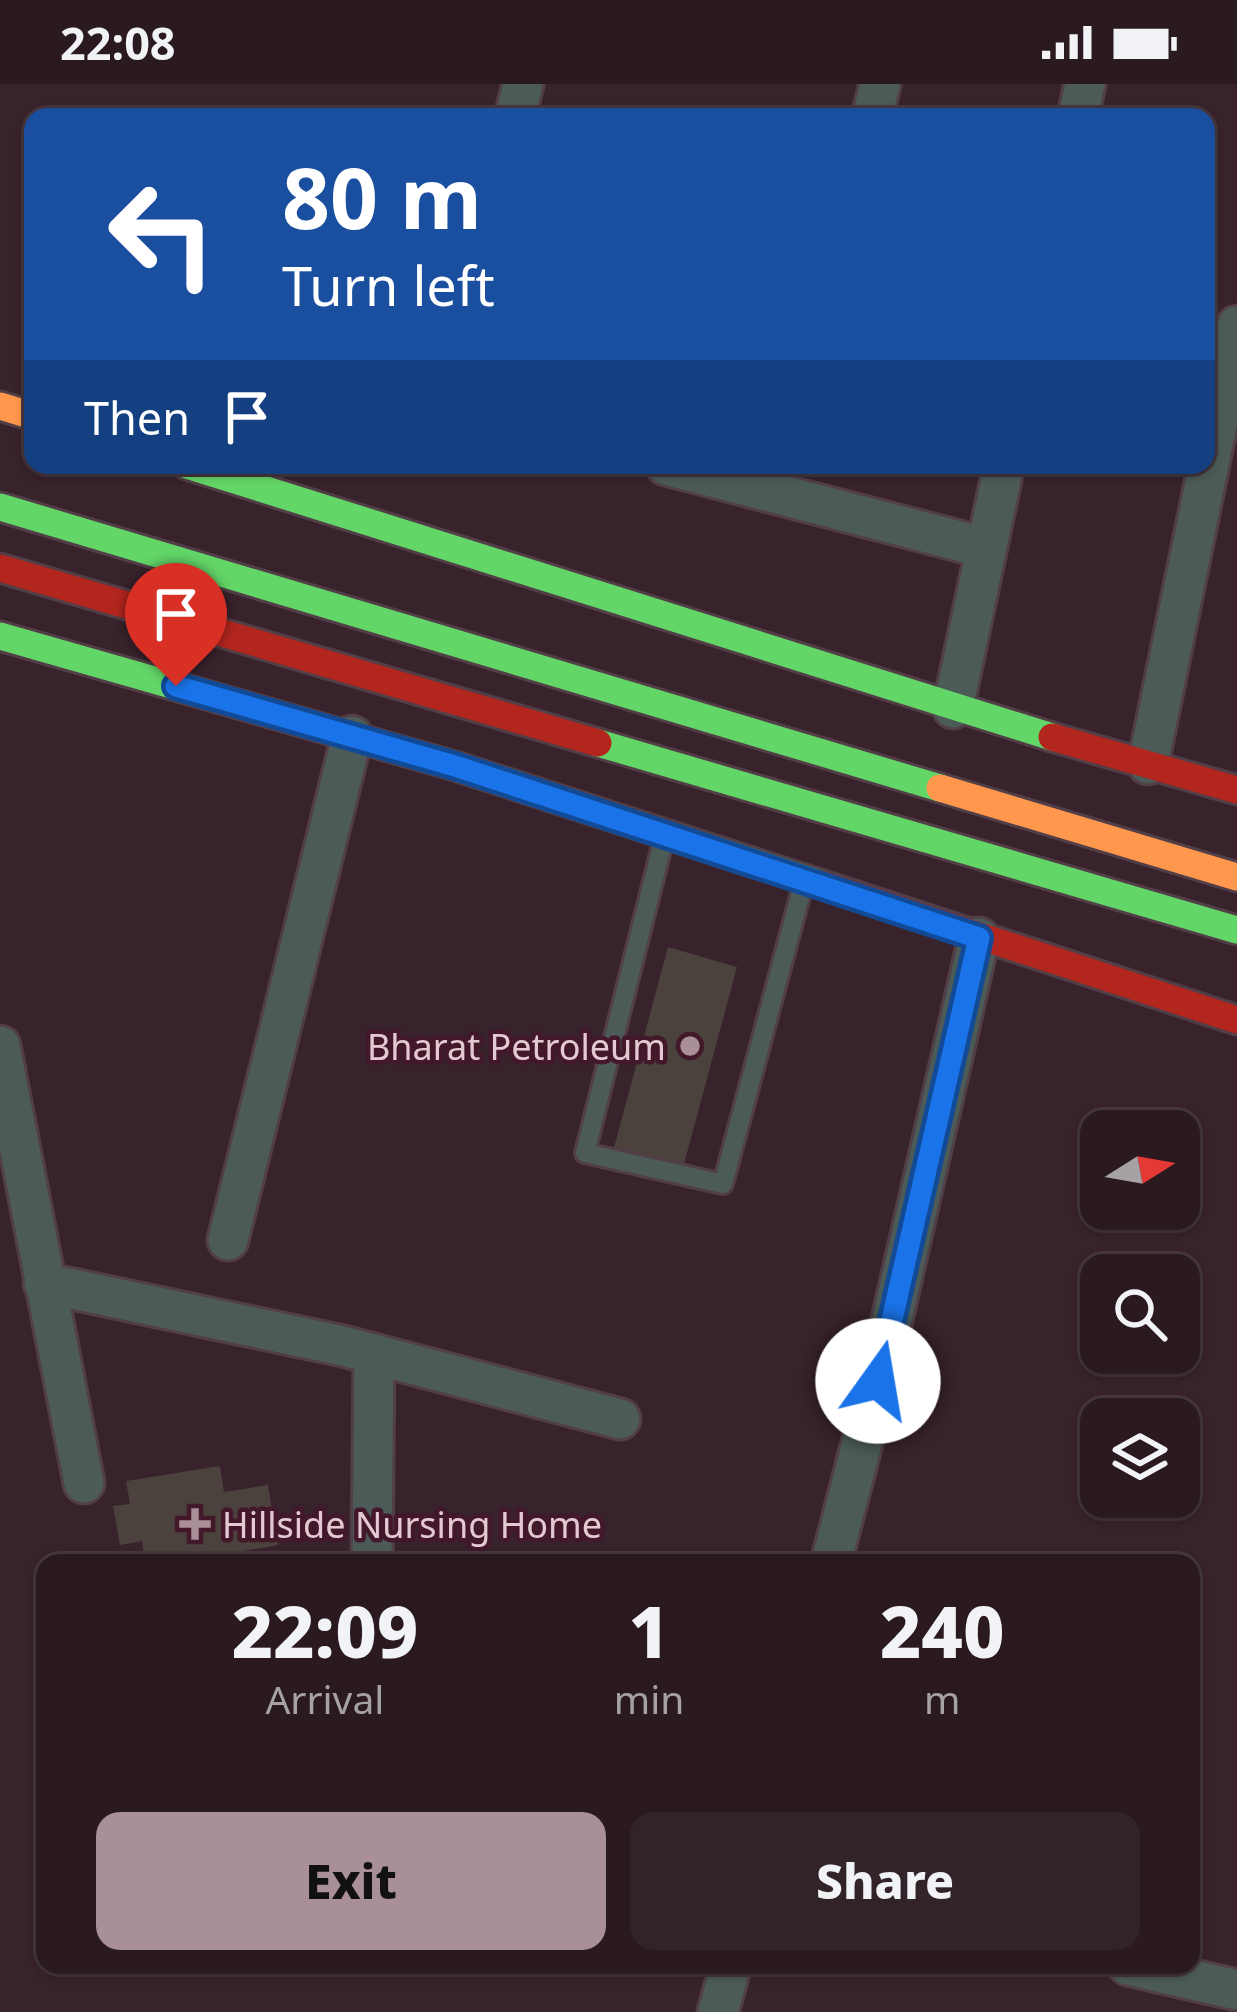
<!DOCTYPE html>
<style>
:root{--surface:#2a1a20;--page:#322329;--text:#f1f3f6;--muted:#a5a1a5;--line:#46383e;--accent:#a88f98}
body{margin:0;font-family:"Noto Sans",sans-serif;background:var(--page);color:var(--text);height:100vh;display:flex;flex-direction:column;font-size:45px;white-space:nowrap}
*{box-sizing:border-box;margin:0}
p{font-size:39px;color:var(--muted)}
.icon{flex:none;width:66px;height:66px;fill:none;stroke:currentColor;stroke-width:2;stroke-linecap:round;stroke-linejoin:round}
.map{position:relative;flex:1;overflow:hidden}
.details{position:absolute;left:36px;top:1470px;width:1164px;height:420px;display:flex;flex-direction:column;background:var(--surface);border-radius:24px;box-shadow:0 3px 9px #0004,0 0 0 3px var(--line)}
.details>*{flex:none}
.top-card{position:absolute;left:24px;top:24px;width:1191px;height:366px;border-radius:24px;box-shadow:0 3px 9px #0004,0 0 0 3px var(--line);background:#1a4fa0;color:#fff;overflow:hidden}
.needle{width:78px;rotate:79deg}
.controls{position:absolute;left:1080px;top:1026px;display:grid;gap:24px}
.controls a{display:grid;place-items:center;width:120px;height:120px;border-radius:24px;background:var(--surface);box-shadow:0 3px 9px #0004,0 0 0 3px var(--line);font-size:60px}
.pin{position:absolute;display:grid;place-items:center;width:102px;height:102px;color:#fff;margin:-123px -51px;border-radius:50% 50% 50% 0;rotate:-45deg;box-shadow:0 0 12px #0007}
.pin .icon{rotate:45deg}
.me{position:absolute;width:132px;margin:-66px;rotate:13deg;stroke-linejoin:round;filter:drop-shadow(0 0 9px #0008)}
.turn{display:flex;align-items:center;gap:42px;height:252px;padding:0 60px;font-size:54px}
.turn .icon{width:156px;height:156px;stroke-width:2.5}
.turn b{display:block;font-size:84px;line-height:102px}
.then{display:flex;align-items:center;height:114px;padding:0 60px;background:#0003;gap:24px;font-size:45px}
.eta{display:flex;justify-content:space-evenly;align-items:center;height:204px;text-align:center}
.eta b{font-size:72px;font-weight:800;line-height:84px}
.cta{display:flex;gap:24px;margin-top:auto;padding:24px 60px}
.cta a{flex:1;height:138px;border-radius:24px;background:var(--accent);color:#111;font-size:48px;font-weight:800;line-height:138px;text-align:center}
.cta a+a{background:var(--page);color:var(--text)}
.status{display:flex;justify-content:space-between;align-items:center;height:84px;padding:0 60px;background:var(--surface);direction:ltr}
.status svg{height:33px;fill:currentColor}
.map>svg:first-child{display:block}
</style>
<div class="status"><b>22:08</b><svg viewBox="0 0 49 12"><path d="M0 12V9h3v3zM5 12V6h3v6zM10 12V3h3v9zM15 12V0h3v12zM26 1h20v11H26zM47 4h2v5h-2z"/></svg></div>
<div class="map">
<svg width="1237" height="1928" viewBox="0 0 1237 1928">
<rect width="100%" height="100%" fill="#38222b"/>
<g fill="#4c423d">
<path d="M 668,863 L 737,883 L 681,1091 L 611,1075 Z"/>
<path d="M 220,1382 L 224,1408 L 268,1401 L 278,1461 L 215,1472 L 217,1479 L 145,1479 L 142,1457 L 120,1461 L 113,1422 L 130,1420 L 126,1397 Z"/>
</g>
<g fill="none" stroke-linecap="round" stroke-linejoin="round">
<defs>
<path id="lane" d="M 664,754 L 585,1069 L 723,1100 L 803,801"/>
<g id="street">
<path d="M 515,33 L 523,0"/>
<path d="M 872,33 L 880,0"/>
<path d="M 1078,33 L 1085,0"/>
<path d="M 666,381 L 986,464"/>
<path d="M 953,624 L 1004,381"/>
<path d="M 1148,680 L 1237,242"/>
<path d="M 0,962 L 84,1399"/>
<path d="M 228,1156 L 352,652"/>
<path d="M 44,1199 L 343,1262 L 620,1335"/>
<path d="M 372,1479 L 374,1270"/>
<path d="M 831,1479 L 878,1297 L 979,854"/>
<path d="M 1128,1881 L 1237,1906"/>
<path d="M 718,1928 L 731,1881"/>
</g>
<g id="fast">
<path d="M 187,381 L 1052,653"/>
<path d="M 0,423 L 940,704"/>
<path d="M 0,552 L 455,682 L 820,800"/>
<path d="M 598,659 L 1237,846"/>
</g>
<g id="slow">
<path d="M 0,322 L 33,332"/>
<path d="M 940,704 L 1237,793"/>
</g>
<g id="jam">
<path d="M 0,484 L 598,659"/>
<path d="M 1052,653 L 1237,706"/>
<path d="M 820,800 L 1237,936"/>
</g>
</defs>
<use href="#lane" stroke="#523e47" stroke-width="24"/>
<use href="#street" stroke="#523e47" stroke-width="45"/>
<use href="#fast" stroke="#523e47" stroke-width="33"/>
<use href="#slow" stroke="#523e47" stroke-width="33"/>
<use href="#jam" stroke="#523e47" stroke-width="33"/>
<use href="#lane" stroke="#4c5b58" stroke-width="18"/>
<use href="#street" stroke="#4c5b58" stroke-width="39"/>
<use href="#fast" stroke="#63d668" stroke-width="27"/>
<use href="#slow" stroke="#ff974d" stroke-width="27"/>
<use href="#jam" stroke="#b3261e" stroke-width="27"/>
</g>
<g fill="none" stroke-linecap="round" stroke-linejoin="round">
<defs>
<path id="route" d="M 176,602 L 455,682 L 979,854 L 878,1297"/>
</defs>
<use href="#route" stroke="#114b97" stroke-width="30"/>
<use href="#route" stroke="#1a73e8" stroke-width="21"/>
</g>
<g fill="#a88f98" stroke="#42182a" stroke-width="4.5">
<circle cx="690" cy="962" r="12"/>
<path d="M189 1422h12v12h12v12h-12v12h-12v-12h-12v-12h12z"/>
</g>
<g text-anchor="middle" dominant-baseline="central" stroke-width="9" stroke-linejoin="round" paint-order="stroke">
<g font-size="36" fill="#e5c9d2" stroke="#42182a" text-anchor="end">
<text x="666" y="962">Bharat Petroleum</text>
<text x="222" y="1440" text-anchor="start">Hillside Nursing Home</text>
</g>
</g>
</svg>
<div class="controls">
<a><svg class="needle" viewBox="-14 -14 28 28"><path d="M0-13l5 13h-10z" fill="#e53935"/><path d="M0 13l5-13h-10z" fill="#a5a1a5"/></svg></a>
<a><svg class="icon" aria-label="search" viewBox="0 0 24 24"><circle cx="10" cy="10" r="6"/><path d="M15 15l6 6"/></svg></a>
<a><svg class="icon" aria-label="layers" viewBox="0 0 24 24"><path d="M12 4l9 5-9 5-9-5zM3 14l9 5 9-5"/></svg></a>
</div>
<div class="pin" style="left:176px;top:602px;background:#d93025"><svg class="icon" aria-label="arrive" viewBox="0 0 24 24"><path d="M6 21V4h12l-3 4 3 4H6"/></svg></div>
<svg class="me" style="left:878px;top:1297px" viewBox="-20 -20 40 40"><circle r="19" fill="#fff"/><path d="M0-13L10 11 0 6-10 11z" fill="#1a73e8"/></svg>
<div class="top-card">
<div class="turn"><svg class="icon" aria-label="left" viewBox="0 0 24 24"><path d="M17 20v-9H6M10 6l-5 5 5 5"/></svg><div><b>80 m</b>Turn left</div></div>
<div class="then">Then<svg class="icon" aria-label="arrive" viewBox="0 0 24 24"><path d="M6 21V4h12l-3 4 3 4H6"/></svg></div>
</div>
<section class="details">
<div class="eta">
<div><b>22:09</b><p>Arrival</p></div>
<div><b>1</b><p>min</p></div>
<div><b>240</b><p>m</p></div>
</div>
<div class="cta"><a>Exit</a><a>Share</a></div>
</section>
</div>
